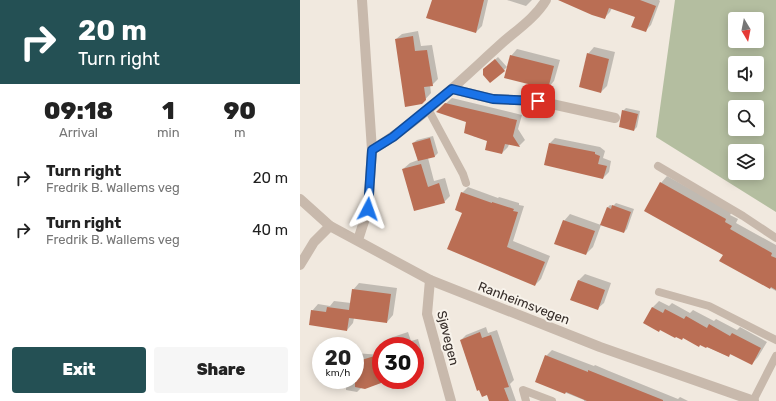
<!DOCTYPE html>
<meta charset="utf-8">
<style>
:root{--surface:#fff;--page:#f6f6f6;--text:#222;--muted:#767676;--accent:#245054}
body{margin:0;font-family:Rubik,sans-serif;background:var(--page);color:var(--text);height:100vh;display:flex;flex-direction:column;font-size:15px;white-space:nowrap}
*{box-sizing:border-box;margin:0}
p{font-size:13px;color:var(--muted)}
.icon{flex:none;width:22px;height:22px;fill:none;stroke:currentColor;stroke-width:2;stroke-linecap:round;stroke-linejoin:round}
.map{position:relative;flex:1;overflow:hidden}
.drawer{display:flex;flex-direction:column;background:var(--surface);width:300px}
.drawer>*{flex:none}
.banner{background:#245054;color:#fff;overflow:hidden}
.needle{width:26px;rotate:170deg}
.tools{position:absolute;left:428px;top:12px;display:grid;gap:8px}
.tools a{display:grid;place-items:center;width:36px;height:36px;border-radius:4px;background:var(--surface);box-shadow:0 2px 10px #0003;font-size:20px}
.speed{position:absolute;left:12px;top:337px;display:flex;gap:8px;font-size:20px;font-weight:700;text-align:center}
.speed>*{display:grid;place-content:center;width:52px;height:52px;border-radius:50%;background:var(--surface);box-shadow:0 2px 10px #0003;line-height:1}
.speed small{font-size:10px;font-weight:400}
.speed .limit{border:6px solid #d22;background:#fff;color:#111}
.pin{position:absolute;display:grid;place-items:center;width:34px;height:34px;color:#fff;margin:-17px;border-radius:8px;box-shadow:0 2px 6px #0006}
.me{position:absolute;width:44px;margin:-22px;rotate:4deg;stroke-linejoin:round;filter:drop-shadow(0 0 3px #0008)}
.turn{display:flex;align-items:center;gap:14px;height:84px;padding:0 12px;font-size:18px}
.turn .icon{width:52px;height:52px;stroke-width:2.5}
.turn b{display:block;font-size:28px;line-height:34px}
.eta{display:flex;justify-content:space-evenly;align-items:center;height:68px;text-align:center}
.eta b{font-size:24px;font-weight:800;line-height:28px}
.button{display:flex;gap:8px;margin-top:auto;padding:8px 12px}
.button a{flex:1;height:46px;border-radius:4px;background:var(--accent);color:#fff;font-size:16px;font-weight:800;line-height:46px;text-align:center}
.button a+a{background:var(--page);color:var(--text)}
ul{padding:0;list-style:none}
li{display:flex;align-items:center;gap:12px;height:52px;padding:0 12px}
li div{flex:1}
li b{display:block;font-size:15px}
li em{font-style:normal}
main{display:flex;flex:1;min-height:0}
.map>svg:first-child{display:block}
</style>
<main>
<section class="drawer">
<div class="banner">
<div class="turn"><svg class="icon" aria-label="right" viewBox="0 0 24 24"><path d="M7 20v-9h11M14 6l5 5-5 5"/></svg><div><b>20 m</b>Turn right</div></div>
</div>
<div class="eta">
<div><b>09:18</b><p>Arrival</p></div>
<div><b>1</b><p>min</p></div>
<div><b>90</b><p>m</p></div>
</div>
<ul>
<li><svg class="icon" aria-label="right" viewBox="0 0 24 24"><path d="M7 20v-9h11M14 6l5 5-5 5"/></svg><div><b>Turn right</b><p>Fredrik B. Wallems veg</p></div><em>20 m</em></li>
<li><svg class="icon" aria-label="right" viewBox="0 0 24 24"><path d="M7 20v-9h11M14 6l5 5-5 5"/></svg><div><b>Turn right</b><p>Fredrik B. Wallems veg</p></div><em>40 m</em></li>
</ul>
<div class="button"><a>Exit</a><a>Share</a></div>
</section>
<div class="map">
<svg width="476" height="401" viewBox="0 0 476 401">
<rect width="100%" height="100%" fill="#f1e9df"/>
<path fill="#b4bea0" fill-rule="evenodd" d="M 375,0 L 476,0 L 476,212 L 356,137 ZM 435,19 L 457,19 L 457,41 L 435,41 ZM 435,63 L 457,63 L 457,85 L 435,85 ZM 435,107 L 457,107 L 457,129 L 435,129 ZM 435,151 L 457,151 L 457,173 L 435,173 Z"/>
<g fill="#0003">
<path d="M 133,0 L 188,0 L 182,26 L 176,32 Z"/>
<path d="M 207,0 L 232,0 L 226,6 Z"/>
<path d="M 284,0 L 359,0 L 360,1 L 351,25 L 345,31 L 336,17 L 312,8 L 310,12 L 304,18 Z"/>
<path d="M 118,31 L 121,46 L 132,45 L 138,79 L 132,85 L 130,85 L 131,93 L 122,103 L 96,39 L 102,34 Z"/>
<path d="M 294,47 L 315,52 L 307,86 L 301,92 L 288,54 Z"/>
<path d="M 217,49 L 260,60 L 254,81 L 248,88 L 211,56 Z"/>
<path d="M 198,57 L 207,67 L 204,70 L 187,67 Z"/>
<path d="M 152,98 L 222,115 L 218,129 L 225,140 L 219,146 L 209,144 L 208,147 L 202,153 L 188,140 L 173,136 L 168,121 L 143,106 Z"/>
<path d="M 326,108 L 340,111 L 337,127 L 334,130 L 323,111 Z"/>
<path d="M 133,136 L 138,153 L 135,156 L 128,158 L 134,181 L 145,178 L 150,196 L 144,202 L 103,169 L 110,163 L 118,160 L 113,143 L 117,140 Z"/>
<path d="M 255,138 L 300,147 L 305,151 L 303,158 L 311,161 L 309,172 L 303,178 L 250,143 Z"/>
<path d="M 367,176 L 432,212 L 430,215 L 438,219 L 436,223 L 476,245 L 476,291 L 421,261 L 424,255 L 361,183 Z"/>
<path d="M 168,187 L 198,198 L 199,197 L 219,203 L 219,205 L 224,206 L 213,241 L 250,256 L 241,279 L 235,285 L 163,212 L 162,193 Z"/>
<path d="M 316,203 L 334,209 L 327,229 L 324,232 L 307,208 L 310,205 L 313,206 Z"/>
<path d="M 270,214 L 301,225 L 293,247 L 286,254 L 264,221 Z"/>
<path d="M 285,274 L 311,283 L 304,303 L 297,309 L 272,300 L 279,280 Z"/>
<path d="M 59,283 L 97,288 L 93,315 L 87,322 L 54,318 L 53,323 L 47,330 L 12,311 L 18,304 L 30,306 L 34,301 L 51,303 L 53,290 Z"/>
<path d="M 359,301 L 369,306 L 372,303 L 390,313 L 393,310 L 414,321 L 416,319 L 437,330 L 440,327 L 467,342 L 458,357 L 452,364 L 431,354 L 428,356 L 384,337 L 344,323 L 353,307 Z"/>
<path d="M 186,327 L 188,333 L 197,330 L 214,380 L 210,384 L 216,401 L 190,401 L 161,340 L 166,335 Z"/>
<path d="M 108,332 L 111,341 L 118,339 L 124,360 L 115,372 L 115,346 L 85,346 L 84,344 L 90,338 Z"/>
<path d="M 252,350 L 294,366 L 295,365 L 309,371 L 378,399 L 380,397 L 388,401 L 284,401 L 284,400 L 236,381 L 246,356 Z"/>
<path d="M 55,353 L 81,355 L 81,380 L 90,380 L 65,388 L 62,387 L 57,392 L 46,390 L 46,385 L 43,384 L 44,380 L 55,380 Z"/>
</g>
<g fill="#ba6e54">
<path d="M 132,0 L 184,0 L 176,33 L 126,18 Z"/>
<path d="M 258,0 L 340,0 L 356,6 L 346,32 L 331,27 L 335,17 L 309,8 L 305,19 L 292,15 Z"/>
<path d="M 113,36 L 115,51 L 127,50 L 133,86 L 124,87 L 126,100 L 122,104 L 105,107 L 95,39 Z"/>
<path d="M 287,53 L 309,59 L 301,93 L 279,87 Z"/>
<path d="M 210,55 L 254,66 L 248,89 L 204,78 Z"/>
<path d="M 195,59 L 205,71 L 190,83 L 183,75 L 183,69 Z"/>
<path d="M 145,103 L 217,120 L 213,136 L 220,147 L 205,144 L 202,154 L 185,150 L 187,141 L 164,133 L 166,122 L 136,112 Z"/>
<path d="M 322,110 L 338,114 L 334,131 L 319,127 Z"/>
<path d="M 130,138 L 135,157 L 118,161 L 112,143 Z"/>
<path d="M 249,143 L 295,152 L 295,154 L 300,156 L 298,164 L 307,166 L 303,179 L 244,165 Z"/>
<path d="M 121,164 L 128,187 L 139,183 L 145,203 L 114,211 L 102,169 Z"/>
<path d="M 360,182 L 426,219 L 425,222 L 432,226 L 430,229 L 472,253 L 471,256 L 476,258 L 476,290 L 471,287 L 470,289 L 419,261 L 423,255 L 344,211 Z"/>
<path d="M 161,192 L 192,203 L 192,202 L 214,209 L 213,211 L 218,212 L 207,247 L 245,262 L 235,286 L 147,249 L 162,213 L 155,210 Z"/>
<path d="M 312,205 L 331,212 L 324,233 L 300,225 L 307,207 L 311,209 Z"/>
<path d="M 263,220 L 295,231 L 286,255 L 254,244 Z"/>
<path d="M 278,280 L 305,290 L 298,310 L 270,300 Z"/>
<path d="M 52,289 L 91,294 L 87,323 L 49,318 L 47,331 L 9,325 L 11,310 L 26,312 L 27,307 L 49,310 Z"/>
<path d="M 352,307 L 363,313 L 365,309 L 384,319 L 386,316 L 407,328 L 409,324 L 430,336 L 432,333 L 461,348 L 452,365 L 430,354 L 429,357 L 407,347 L 406,348 L 400,345 L 399,347 L 383,338 L 382,340 L 376,337 L 375,338 L 360,330 L 359,332 L 343,323 Z"/>
<path d="M 180,332 L 182,338 L 191,335 L 209,387 L 204,388 L 209,401 L 189,401 L 187,395 L 182,397 L 179,390 L 177,391 L 160,340 Z"/>
<path d="M 81,354 L 81,383 L 65,389 L 55,387 L 55,362 Z"/>
<path d="M 245,355 L 288,372 L 288,370 L 363,400 L 363,401 L 287,401 L 266,392 L 265,394 L 235,382 Z"/>
</g>
<g fill="none" stroke-linecap="round" stroke-linejoin="round">
<g stroke="#c8b9ac" stroke-width="8">
<path d="M 128,109 L 163,174 L 166,183"/>
<path d="M 358,166 L 443,216 L 476,238"/>
<path d="M 359,292 L 409,306 L 476,340"/>
<path d="M 226,401 L 223,390 L 252,401"/>
<path d="M 453,401 L 476,356"/>
</g>
<g stroke="#c8b9ac" stroke-width="10">
<path d="M 152,89 L 193,99 L 238,101 L 315,118"/>
<path d="M 72,150 C 120,121 161,80 202,43 C 217,30 236,17 246,0"/>
<path d="M 58,240 L 68,209 L 72,150 L 62,0"/>
<path d="M 0,265 L 14,242 L 30,226"/>
<path d="M 130,280 L 127,314 L 151,401"/>
</g>
<path stroke="#c8b9ac" stroke-width="10" d="M 0,199 L 30,226 L 130,280 L 300,347 L 454,401"/>
</g>
<g fill="none" stroke-linecap="round" stroke-linejoin="round">
<defs>
<path id="route" d="M 68,209 L 72,150 L 93,137 L 152,89 L 193,99 L 238,101"/>
</defs>
<use href="#route" stroke="#114b97" stroke-width="10"/>
<use href="#route" stroke="#1a73e8" stroke-width="7"/>
</g>
<g text-anchor="middle" dominant-baseline="central" stroke-width="4" stroke-linejoin="round" paint-order="stroke">
<g font-size="13" fill="#372e2a" stroke="#f8f3eb">
<text transform="translate(224 303) rotate(21)">Ranheimsvegen</text>
<text transform="translate(148 338) rotate(76)">Sjøvegen</text>
</g>
</g>
</svg>
<div class="tools">
<a><svg class="needle" viewBox="-14 -14 28 28"><path d="M0-13l5 13h-10z" fill="#e53935"/><path d="M0 13l5-13h-10z" fill="#767676"/></svg></a>
<a><svg class="icon" aria-label="sound" viewBox="0 0 24 24"><path d="M4 9h4l5-4v14l-5-4H4zM17 9q2 3 0 6"/></svg></a>
<a><svg class="icon" aria-label="search" viewBox="0 0 24 24"><circle cx="10" cy="10" r="6"/><path d="M15 15l6 6"/></svg></a>
<a><svg class="icon" aria-label="layers" viewBox="0 0 24 24"><path d="M12 4l9 5-9 5-9-5zM3 14l9 5 9-5"/></svg></a>
</div>
<div class="speed"><div>20<small>km/h</small></div><div class="limit">30</div></div>
<div class="pin" style="left:238px;top:101px;background:#d93025"><svg class="icon" aria-label="arrive" viewBox="0 0 24 24"><path d="M6 21V4h12l-3 4 3 4H6"/></svg></div>
<svg class="me" style="left:68px;top:209px" viewBox="-20 -20 40 40"><path d="M0-17L14 15 0 8-14 15z" fill="#1a73e8" stroke="#fff" stroke-width="4"/></svg>
</div>
</main>
